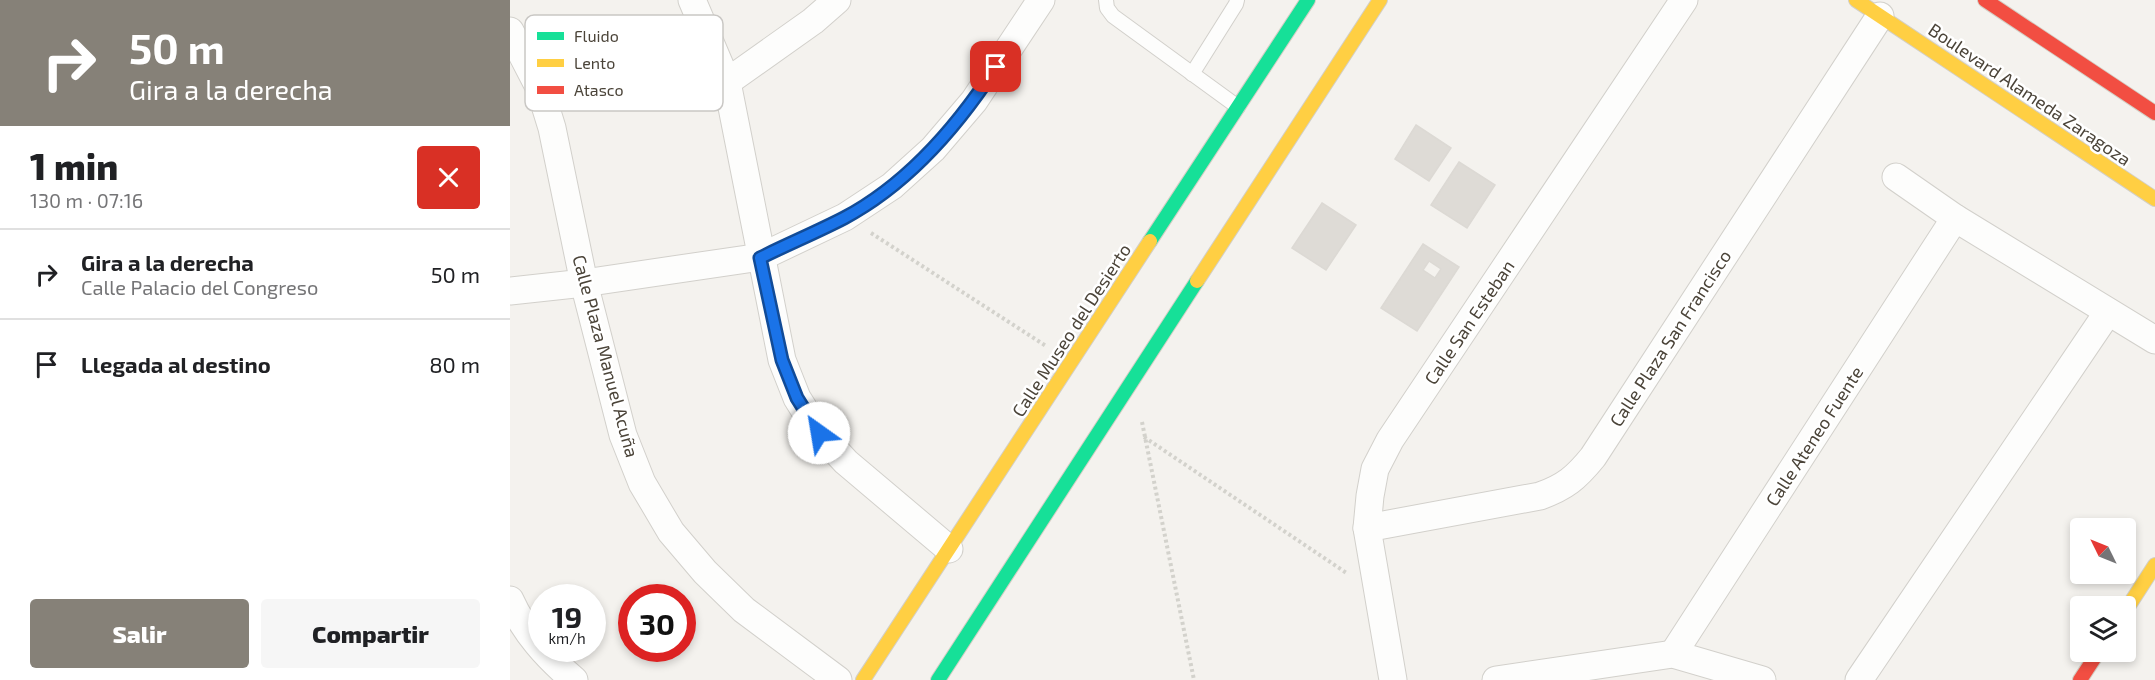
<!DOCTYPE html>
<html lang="es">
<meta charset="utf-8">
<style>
:root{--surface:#fff;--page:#f6f6f6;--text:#202124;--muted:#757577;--line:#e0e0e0;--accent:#868178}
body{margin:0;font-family:"Exo 2",sans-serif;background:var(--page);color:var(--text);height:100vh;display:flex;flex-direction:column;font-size:22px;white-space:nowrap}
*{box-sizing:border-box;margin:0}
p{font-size:20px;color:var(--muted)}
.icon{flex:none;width:33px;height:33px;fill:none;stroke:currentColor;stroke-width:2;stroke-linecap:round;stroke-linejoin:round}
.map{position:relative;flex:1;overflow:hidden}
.drawer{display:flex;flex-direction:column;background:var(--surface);width:510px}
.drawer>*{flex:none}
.banner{background:#868178;color:#fff;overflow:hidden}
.needle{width:39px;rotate:313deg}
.controls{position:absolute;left:1560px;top:518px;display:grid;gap:12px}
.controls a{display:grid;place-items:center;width:66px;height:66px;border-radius:6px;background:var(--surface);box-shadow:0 3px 9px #0003;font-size:30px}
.speed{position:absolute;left:18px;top:584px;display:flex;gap:12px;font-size:30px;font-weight:700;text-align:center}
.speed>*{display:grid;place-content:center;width:78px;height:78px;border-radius:50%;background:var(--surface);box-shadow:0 3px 9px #0003;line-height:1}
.speed small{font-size:15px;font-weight:400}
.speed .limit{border:9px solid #d22;background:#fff;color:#111}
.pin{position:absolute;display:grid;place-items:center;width:51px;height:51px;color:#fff;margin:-26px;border-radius:12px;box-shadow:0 3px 9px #0006}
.me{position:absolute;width:66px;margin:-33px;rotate:328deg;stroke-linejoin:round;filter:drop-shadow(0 0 4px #0008)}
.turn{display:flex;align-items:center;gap:21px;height:126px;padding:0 30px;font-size:27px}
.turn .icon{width:78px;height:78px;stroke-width:2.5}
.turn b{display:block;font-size:42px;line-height:51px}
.round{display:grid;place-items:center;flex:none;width:63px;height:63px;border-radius:6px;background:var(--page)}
.summary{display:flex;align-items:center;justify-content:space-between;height:102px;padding:0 30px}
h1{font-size:36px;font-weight:800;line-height:45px}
.button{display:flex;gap:12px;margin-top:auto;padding:12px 30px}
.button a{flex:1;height:69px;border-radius:6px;background:var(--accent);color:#fff;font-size:24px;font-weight:800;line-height:69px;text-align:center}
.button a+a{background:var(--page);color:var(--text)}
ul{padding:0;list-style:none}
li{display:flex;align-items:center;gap:18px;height:90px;padding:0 30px;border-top:2px solid var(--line)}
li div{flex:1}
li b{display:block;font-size:22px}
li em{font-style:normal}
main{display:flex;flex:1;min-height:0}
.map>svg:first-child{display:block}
</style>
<main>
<section class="drawer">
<div class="banner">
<div class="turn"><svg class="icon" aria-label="right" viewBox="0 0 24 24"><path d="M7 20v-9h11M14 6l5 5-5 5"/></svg><div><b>50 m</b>Gira a la derecha</div></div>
</div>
<div class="summary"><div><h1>1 min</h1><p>130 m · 07:16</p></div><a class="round" style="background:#d93025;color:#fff"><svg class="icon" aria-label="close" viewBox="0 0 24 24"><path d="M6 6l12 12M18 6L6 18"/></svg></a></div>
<ul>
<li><svg class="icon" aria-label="right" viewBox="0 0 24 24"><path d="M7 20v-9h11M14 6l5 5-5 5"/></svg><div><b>Gira a la derecha</b><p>Calle Palacio del Congreso</p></div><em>50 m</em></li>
<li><svg class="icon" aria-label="arrive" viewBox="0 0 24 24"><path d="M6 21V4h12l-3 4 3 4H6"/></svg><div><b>Llegada al destino</b></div><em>80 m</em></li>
</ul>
<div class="button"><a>Salir</a><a>Compartir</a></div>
</section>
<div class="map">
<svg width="1645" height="680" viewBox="0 0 1645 680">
<rect width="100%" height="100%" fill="#f4f2ee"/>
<g fill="#dedbd6" stroke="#dcd9d4" stroke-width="1.5" fill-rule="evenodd">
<path d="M 906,125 L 941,148 L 919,181 L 885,159 Z"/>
<path d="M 949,162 L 985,185 L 957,228 L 921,205 Z"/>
<path d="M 812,203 L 846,225 L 816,270 L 782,248 Z"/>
<path d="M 913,244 L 949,267 L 907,331 L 871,308 ZM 919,261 L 931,269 L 925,278 L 913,270 Z"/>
</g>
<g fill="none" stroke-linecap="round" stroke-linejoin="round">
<defs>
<g id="lane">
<path d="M 596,0 L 597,8 L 603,16 L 728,107"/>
<path d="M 682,74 L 726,4 L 727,0"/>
</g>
<g id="street">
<path d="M 182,0 L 217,82 L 272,360 L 287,398 L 309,433 L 336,462 L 439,549"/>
<path d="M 0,31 L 30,89 L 42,128 L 74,283 L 113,435 L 132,483 L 161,532 L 195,572 L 234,610 L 328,680"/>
<path d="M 217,82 L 303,21 L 327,0"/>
<path d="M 1386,177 L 1445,218 L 1645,340"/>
<path d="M 0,291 L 74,283 L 251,257 L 335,217 L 382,186 L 423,149 L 464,101 L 531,0"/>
<path d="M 857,528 L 1030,496 C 1055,487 1066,478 1083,457 L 1370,16"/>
<path d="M 0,600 C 15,633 37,657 64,680"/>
<path d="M 1163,654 L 1445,218"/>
<path d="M 883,680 L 857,528 L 860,496 L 865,469 L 880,440 L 1174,0"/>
<path d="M 986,680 L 1163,654 L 1252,680"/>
<path d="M 1349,680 L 1598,312"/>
</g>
<g id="fast">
<path d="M 640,241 L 798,0"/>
<path d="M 428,680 L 687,281"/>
</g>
<g id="slow">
<path d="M 1346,0 L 1645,199"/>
<path d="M 687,281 L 870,0"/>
<path d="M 1616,610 L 1645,565"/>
<path d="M 353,680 L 640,241"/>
</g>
<g id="jam">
<path d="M 1475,0 L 1645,113"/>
<path d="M 1570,680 L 1589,651"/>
</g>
</defs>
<use href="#lane" stroke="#d2d0cb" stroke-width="16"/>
<use href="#street" stroke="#d2d0cb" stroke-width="29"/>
<use href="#fast" stroke="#d3cfc5" stroke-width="16"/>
<use href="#slow" stroke="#d3cfc5" stroke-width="16"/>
<use href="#jam" stroke="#d3cfc5" stroke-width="16"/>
<g stroke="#d3d2cc" stroke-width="4" stroke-dasharray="3 3" stroke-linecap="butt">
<path d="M 361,233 L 536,346"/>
<path d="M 632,422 L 684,680"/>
<path d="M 634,437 L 838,574"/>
</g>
<use href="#lane" stroke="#fdfdfc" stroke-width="14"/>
<use href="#street" stroke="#fdfdfc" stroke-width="27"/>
<use href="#fast" stroke="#16e098" stroke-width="14"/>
<use href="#slow" stroke="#ffcf43" stroke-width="14"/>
<use href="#jam" stroke="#f24e42" stroke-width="14"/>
</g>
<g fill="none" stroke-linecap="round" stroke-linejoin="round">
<defs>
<path id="route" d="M 309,433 L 287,398 L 272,360 L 250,258 C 278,244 307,232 334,218 C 398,184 447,127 486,67"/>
</defs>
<use href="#route" stroke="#114b97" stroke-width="15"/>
<use href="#route" stroke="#1a73e8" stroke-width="10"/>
</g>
<g text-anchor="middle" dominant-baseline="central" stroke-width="5" stroke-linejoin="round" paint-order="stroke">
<g font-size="18" fill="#4b4439" stroke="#fff">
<text transform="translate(1520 94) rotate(34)">Boulevard Alameda Zaragoza</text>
<text transform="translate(959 322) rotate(-56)">Calle San Esteban</text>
<text transform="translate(561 330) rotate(-57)">Calle Museo del Desierto</text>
<text transform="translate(1160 338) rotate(-57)">Calle Plaza San Francisco</text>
<text transform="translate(96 356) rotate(75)">Calle Plaza Manuel Acuña</text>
<text transform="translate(1304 436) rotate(-57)">Calle Ateneo Fuente</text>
</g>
</g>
<rect x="15" y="15" width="198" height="96" rx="9" fill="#fff" stroke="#c9c7c4" stroke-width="1.5"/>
<rect x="27" y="32" width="27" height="8" fill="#16e098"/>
<rect x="27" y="59" width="27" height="8" fill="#ffcf43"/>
<rect x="27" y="86" width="27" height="8" fill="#f24e42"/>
<g font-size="16" fill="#4b4439">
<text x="64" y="42">Fluido</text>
<text x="64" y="69">Lento</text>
<text x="64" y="96">Atasco</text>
</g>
</svg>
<div class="controls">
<a><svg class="needle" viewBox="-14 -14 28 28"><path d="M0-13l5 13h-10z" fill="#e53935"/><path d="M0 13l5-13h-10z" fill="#757577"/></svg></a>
<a><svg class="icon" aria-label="layers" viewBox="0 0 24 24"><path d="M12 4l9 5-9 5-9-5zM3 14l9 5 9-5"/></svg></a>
</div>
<div class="speed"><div>19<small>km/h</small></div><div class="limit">30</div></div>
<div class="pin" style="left:486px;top:67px;background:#d93025"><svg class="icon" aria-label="arrive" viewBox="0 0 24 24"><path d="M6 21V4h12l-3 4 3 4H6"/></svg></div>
<svg class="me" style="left:309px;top:433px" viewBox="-20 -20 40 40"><circle r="19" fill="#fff"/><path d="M0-13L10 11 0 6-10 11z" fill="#1a73e8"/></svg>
</div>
</main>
